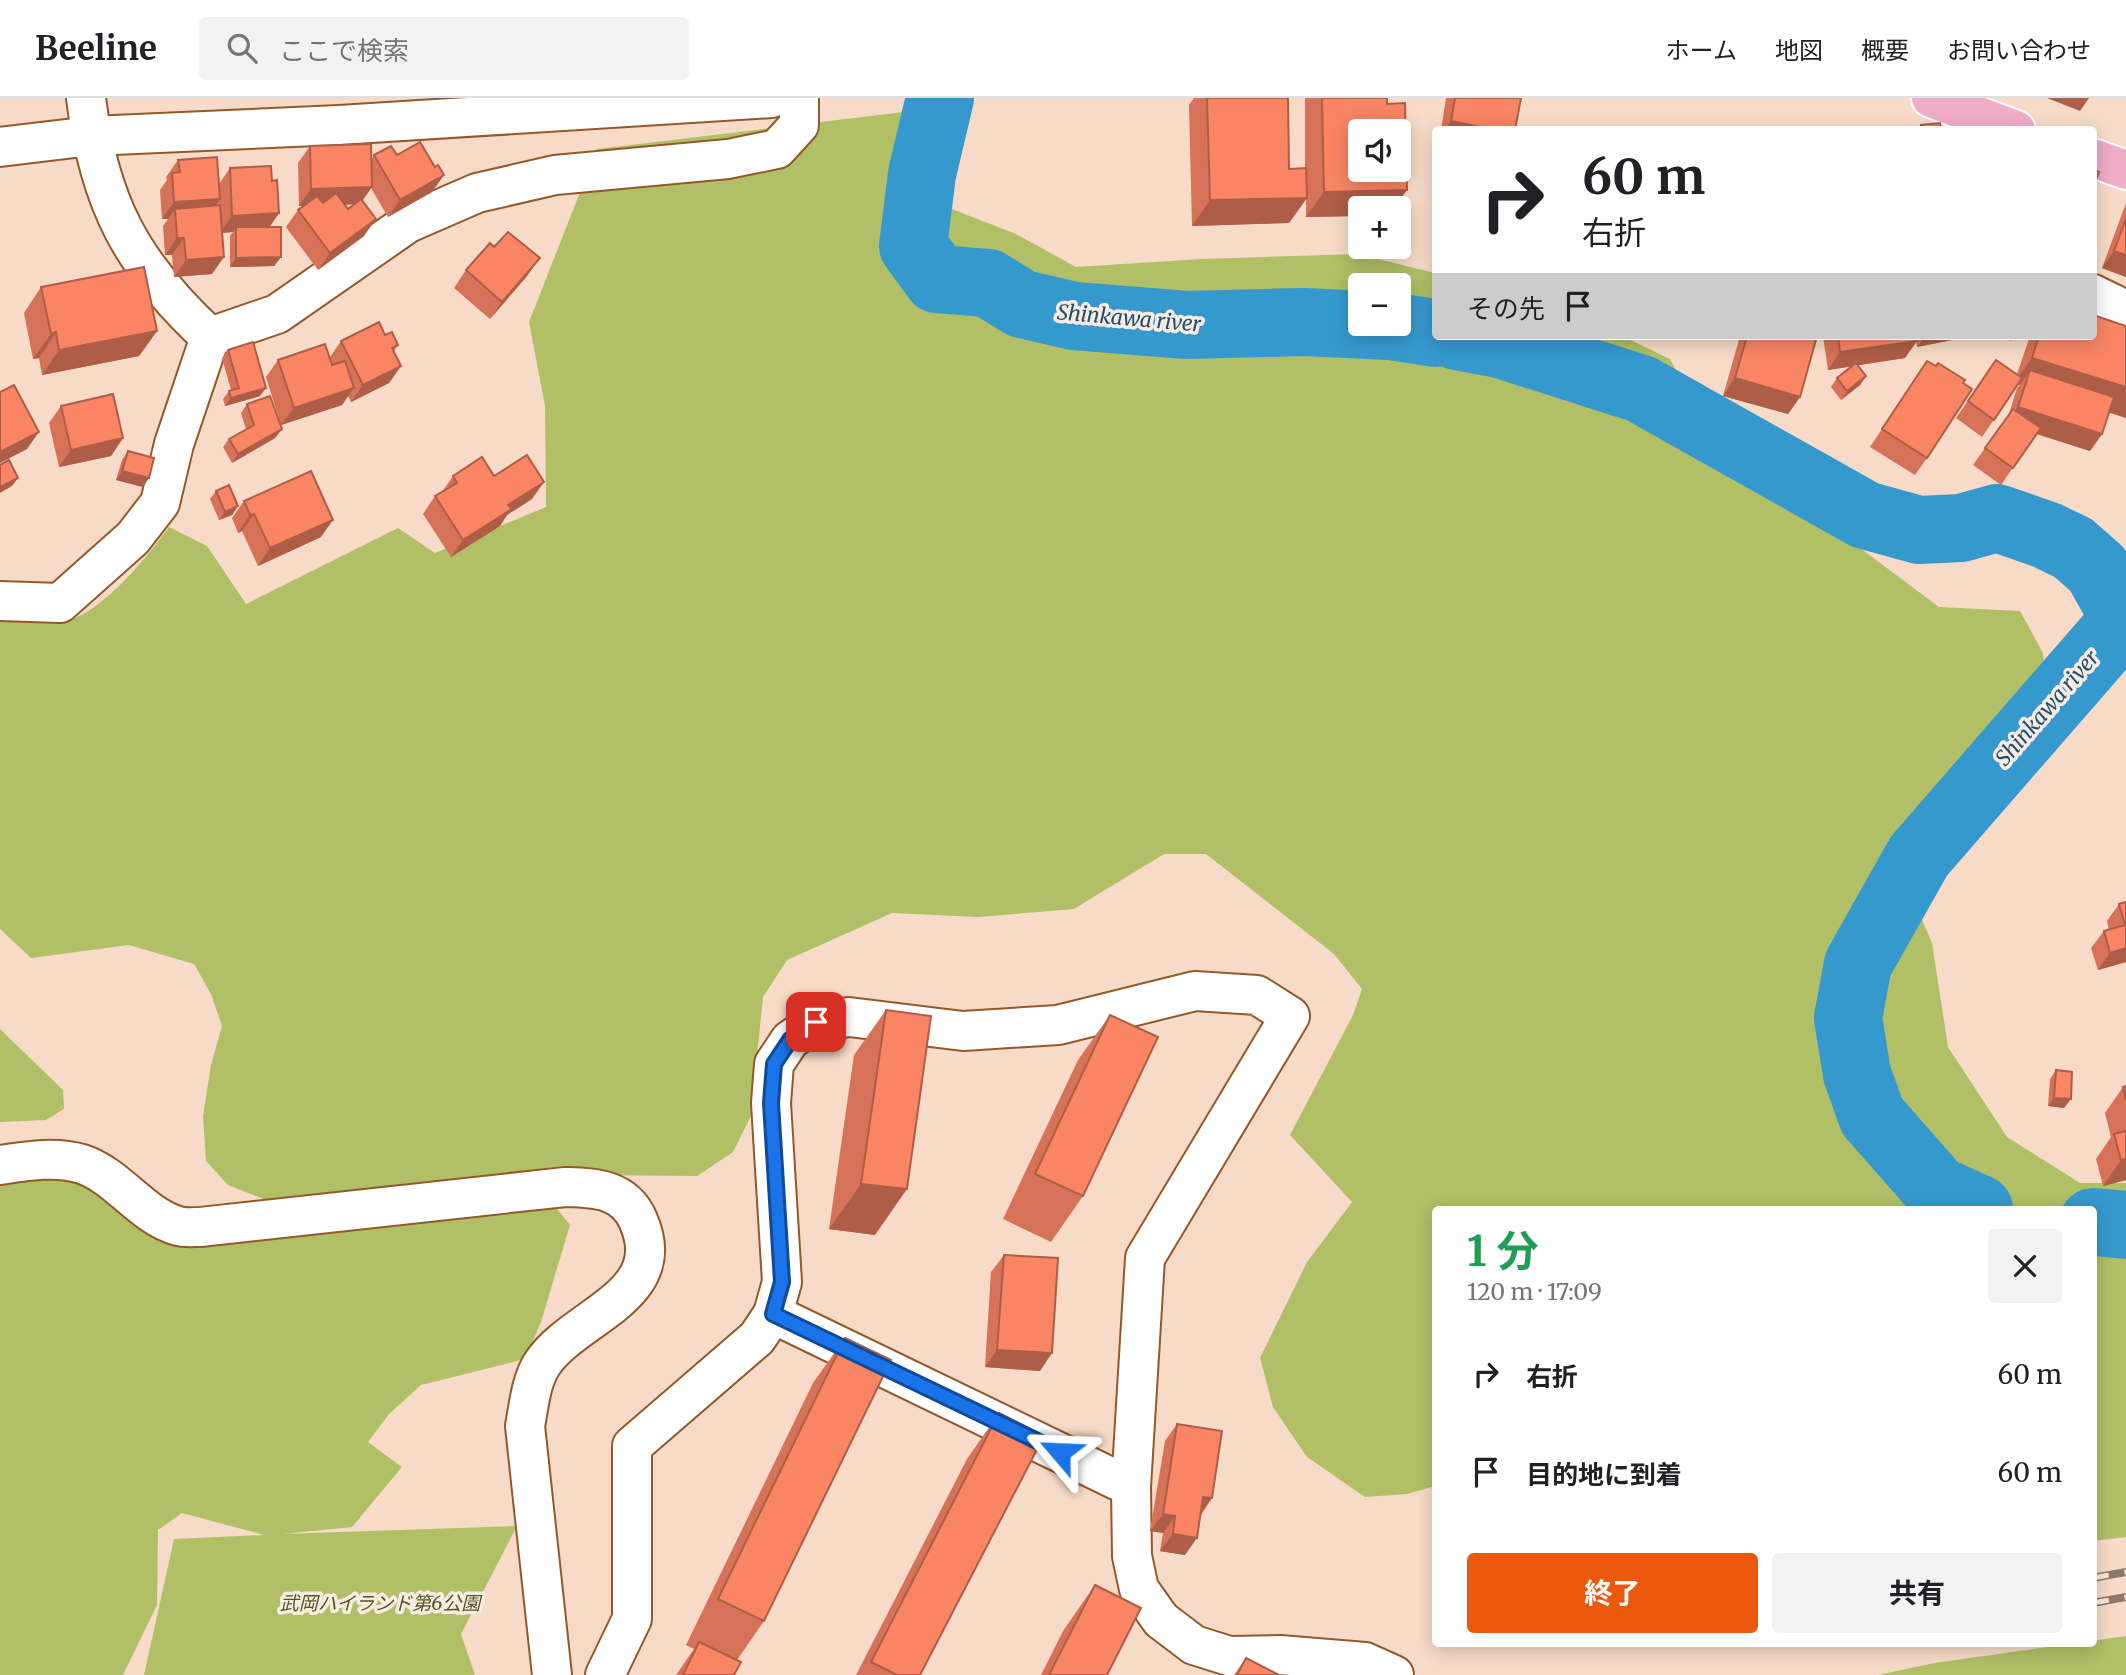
<!DOCTYPE html>
<html lang="ja">
<meta charset="utf-8">
<style>
:root{--surface:#fff;--page:#f2f2f2;--text:#202124;--muted:#757577;--line:#e0e0e0;--accent:#ea580c}
body{margin:0;font-family:Merriweather,"Noto Sans JP",serif;background:var(--page);color:var(--text);height:100vh;display:flex;flex-direction:column;font-size:26px;white-space:nowrap}
*{box-sizing:border-box;margin:0}
p{font-size:23px;color:var(--muted)}
.icon{flex:none;width:38px;height:38px;fill:none;stroke:currentColor;stroke-width:2;stroke-linecap:round;stroke-linejoin:round}
.map{position:relative;flex:1;overflow:hidden}
.sheet{position:absolute;left:1432px;top:1108px;width:665px;height:441px;display:flex;flex-direction:column;background:var(--surface);border-radius:7px;box-shadow:0 4px 18px #0003}
.sheet>*{flex:none}
.guide{position:absolute;left:1432px;top:28px;width:665px;height:214px;border-radius:7px;box-shadow:0 4px 18px #0003;background:#fff;color:var(--text);overflow:hidden}
.controls{position:absolute;left:1348px;top:21px;display:grid;gap:14px}
.controls a{display:grid;place-items:center;width:63px;height:63px;border-radius:7px;background:var(--surface);box-shadow:0 4px 18px #0003;font-size:35px}
.pin{position:absolute;display:grid;place-items:center;width:60px;height:60px;color:#fff;margin:-30px;border-radius:14px;box-shadow:0 4px 10px #0006}
.me{position:absolute;width:77px;margin:-38px;rotate:296deg;stroke-linejoin:round;filter:drop-shadow(0 0 5px #0008)}
.turn{display:flex;align-items:center;gap:24px;height:147px;padding:0 35px;font-size:32px}
.turn .icon{width:91px;height:91px;stroke-width:2.5}
.turn b{display:block;font-size:49px;line-height:60px}
.then{display:flex;align-items:center;height:66px;padding:0 35px;background:#0003;gap:14px;font-size:26px}
.round{display:grid;place-items:center;flex:none;width:74px;height:74px;border-radius:7px;background:var(--page)}
.summary{display:flex;align-items:center;justify-content:space-between;height:119px;padding:0 35px}
h1{font-size:42px;font-weight:700;line-height:52px;color:#1e9e55}
.action{display:flex;gap:14px;margin-top:auto;padding:14px 35px}
.action a{flex:1;height:80px;border-radius:7px;background:var(--accent);color:#fff;font-size:28px;font-weight:700;line-height:80px;text-align:center}
.action a+a{background:var(--page);color:var(--text)}
ul{padding:0;list-style:none}
li{display:flex;align-items:center;gap:21px;height:98px;padding:0 35px}
li div{flex:1}
li b{display:block;font-size:26px}
li em{font-style:normal}
header{display:flex;align-items:center;gap:42px;box-sizing:border-box;height:98px;padding:0 35px;background:var(--surface);border-bottom:2px solid var(--line)}
header strong{font-size:33px}
nav{display:flex;gap:38px;margin-inline-start:auto;font-size:24px}
.search{width:490px;height:63px;background:var(--page);display:flex;align-items:center;gap:18px;box-sizing:border-box;padding:0 24px;border-radius:7px;color:var(--muted);font-size:26px}
.map>svg:first-child{display:block}
</style>
<header>
<strong>Beeline</strong>
<div class="search"><svg class="icon" aria-label="search" viewBox="0 0 24 24"><circle cx="10" cy="10" r="6"/><path d="M15 15l6 6"/></svg>ここで検索</div>
<nav><a>ホーム</a><a>地図</a><a>概要</a><a>お問い合わせ</a></nav>
</header>
<div class="map">
<svg width="2126" height="1577" viewBox="0 0 2126 1577">
<rect width="100%" height="100%" fill="#f7dbc8"/>
<g fill="#b1bf66" fill-rule="evenodd">
<path d="M 929,11 L 903,92 L 1016,136 L 1076,169 L 1202,161 L 1358,156 L 1435,175 L 1435,238 L 1622,238 L 1670,261 L 1730,374 L 1844,438 L 1939,509 L 2020,513 L 2043,555 L 2049,610 L 1888,743 L 1932,845 L 1948,949 L 2007,1039 L 2080,1085 L 2126,1085 L 2126,1439 L 2093,1443 L 2093,1111 L 1435,1111 L 1435,1388 L 1407,1396 L 1365,1399 L 1307,1359 L 1273,1309 L 1260,1260 L 1307,1164 L 1352,1104 L 1290,1037 L 1353,917 L 1362,891 L 1334,856 L 1206,756 L 1164,756 L 1074,811 L 978,819 L 892,815 L 787,862 L 763,899 L 751,1018 L 733,1054 L 697,1078 L 598,1077 L 276,1106 L 228,1087 L 206,1063 L 203,1018 L 211,967 L 222,928 L 211,896 L 194,866 L 129,847 L 31,860 L 0,831 L 0,521 C 18,522 37,526 55,525 C 96,524 147,459 169,429 L 207,448 L 246,506 L 398,430 L 435,455 L 546,409 L 545,308 L 529,224 L 597,51 ZM 1360,187 L 1398,187 L 1398,226 L 1360,226 Z"/>
<path d="M 0,931 L 63,992 L 64,1011 L 46,1022 L 0,1024 Z"/>
<path d="M 54,1075 L 93,1084 L 153,1129 L 553,1106 L 570,1127 L 541,1224 L 525,1261 L 421,1287 L 389,1316 L 368,1344 L 402,1369 L 352,1429 L 283,1436 L 517,1428 L 461,1536 L 475,1577 L 144,1577 L 174,1441 L 264,1437 L 182,1415 L 158,1432 L 157,1507 L 123,1577 L 0,1577 L 0,1080 Z"/>
<path d="M 2126,1538 L 2126,1577 L 1878,1577 L 1934,1565 Z"/>
</g>
<g fill="none" stroke-linecap="round" stroke-linejoin="round">
<g stroke="#3699ce" stroke-width="68">
<path d="M 940,0 L 922,76 L 913,148 L 937,181 L 988,185 L 1022,206 L 1074,218 L 1187,227 L 1304,224 L 1390,228 L 1435,235"/>
<path d="M 1457,238 L 1500,246 L 1641,291 L 1865,417 L 1919,432 L 1961,430 L 1997,420 L 2046,437 L 2073,450 L 2097,471 L 2125,521 L 1919,758 L 1858,866 L 1848,920 L 1857,976 L 1872,1018 L 1937,1092 L 1979,1111"/>
<path d="M 2093,1124 L 2126,1127"/>
</g>
<defs>
<g id="minor">
<path d="M 0,49 L 91,38 L 339,27 L 772,0"/>
<path d="M 2093,196 L 2126,212"/>
<path d="M 210,239 L 277,216 L 408,125 L 477,95 L 555,77 L 728,61 L 777,51 L 799,27 L 799,0"/>
<path d="M 0,503 L 60,505 L 133,440 L 160,405 L 174,346 L 210,239 C 132,167 99,105 86,0"/>
<path d="M 0,1067 C 27,1063 55,1058 82,1066 C 118,1078 142,1118 178,1128 C 185,1130 194,1129 200,1129 L 565,1089 C 594,1090 624,1090 638,1122 C 672,1199 574,1217 542,1266 C 531,1283 529,1307 525,1328 L 552,1577"/>
<path d="M 773,1216 L 1131,1389"/>
<path d="M 605,1577 L 632,1521 L 632,1348 L 757,1240 L 773,1216 L 782,1184 L 771,1005 L 774,966 L 790,942 L 816,924 L 849,919 L 963,933 L 1058,927 L 1195,893 L 1257,897 L 1290,918 L 1145,1160 L 1131,1389 L 1132,1458 L 1139,1491 L 1161,1522 L 1194,1547 L 1229,1558 L 1280,1557 L 1365,1564 L 1394,1577"/>
</g>
<g id="major">
<path d="M 1931,0 L 2016,32"/>
<path d="M 2093,60 L 2126,72"/>
</g>
</defs>
<use href="#minor" stroke="#945829" stroke-width="42"/>
<use href="#major" stroke="#fff" stroke-width="42"/>
<use href="#minor" stroke="#fff" stroke-width="38"/>
<use href="#major" stroke="#efadc7" stroke-width="38"/>
<defs>
<g id="rail">
<path d="M 2093,1480 L 2126,1474"/>
<path d="M 2093,1505 L 2126,1499"/>
</g>
</defs>
<use href="#rail" stroke="#927869" stroke-width="8"/>
<use href="#rail" stroke="#f9ebe2" stroke-width="5" stroke-dasharray="16" stroke-linecap="butt"/>
</g>
<g fill="#d67257" fill-rule="evenodd">
<path d="M 1194,0 L 1288,0 L 1289,71 L 1305,71 L 1305,0 L 1387,0 L 1360,110 L 1360,118 L 1306,119 L 1306,101 L 1289,125 L 1192,128 L 1189,7 Z"/>
<path d="M 1446,0 L 1521,0 L 1515,32 L 1441,32 Z"/>
<path d="M 310,48 L 371,62 L 374,57 L 397,57 L 432,94 L 388,119 L 371,90 L 362,103 L 364,138 L 318,172 L 286,129 L 298,112 L 303,108 L 299,108 L 298,65 ZM 354,106 L 348,111 L 345,107 Z"/>
<path d="M 178,62 L 219,86 L 230,70 L 272,83 L 279,115 L 269,129 L 281,159 L 274,168 L 230,169 L 230,138 L 233,134 L 222,135 L 212,176 L 174,179 L 172,157 L 165,157 L 163,128 L 168,121 L 162,121 L 160,92 L 167,82 L 166,79 Z"/>
<path d="M 2126,105 L 2126,179 L 2102,170 Z"/>
<path d="M 494,149 L 527,178 L 490,221 L 454,190 L 466,172 Z"/>
<path d="M 41,189 L 157,233 L 139,258 L 42,277 L 39,260 L 33,261 L 24,215 Z"/>
<path d="M 385,237 L 398,247 L 394,253 L 401,268 L 389,285 L 351,304 L 348,298 L 342,307 L 281,327 L 266,279 L 278,262 L 330,259 L 341,243 Z"/>
<path d="M 1740,238 L 1817,238 L 1800,299 L 1788,316 L 1723,298 Z"/>
<path d="M 1823,238 L 1968,238 L 1967,239 L 1917,249 L 1916,243 L 1905,260 L 1858,267 L 1866,278 L 1860,287 L 1841,302 L 1831,289 L 1837,280 L 1853,268 L 1828,272 Z"/>
<path d="M 2003,238 L 2014,238 L 2010,243 Z"/>
<path d="M 2030,238 L 2093,238 L 2109,315 L 2102,336 L 2090,353 L 2036,336 L 2001,387 L 1973,367 L 2009,316 L 2017,290 L 2020,287 L 2018,286 L 1982,339 L 1956,320 L 1996,262 L 2017,276 Z"/>
<path d="M 228,252 L 260,298 L 225,308 L 223,301 L 229,293 L 231,292 L 222,260 Z"/>
<path d="M 1927,263 L 1927,360 L 1915,377 L 1870,349 Z"/>
<path d="M 247,306 L 282,331 L 275,340 L 232,365 L 223,349 L 229,341 L 246,331 L 241,315 Z"/>
<path d="M 61,308 L 123,340 L 111,358 L 59,369 L 49,325 Z"/>
<path d="M 128,353 L 143,389 L 116,382 L 122,362 Z"/>
<path d="M 453,378 L 494,378 L 532,401 L 507,417 L 500,428 L 451,459 L 423,416 L 435,398 L 442,394 Z"/>
<path d="M 216,393 L 238,408 L 232,417 L 219,422 L 210,401 Z"/>
<path d="M 244,403 L 321,439 L 258,468 L 242,433 L 238,435 L 232,420 Z"/>
<path d="M 2126,804 L 2126,864 L 2098,872 L 2091,850 L 2104,833 L 2109,832 L 2107,823 L 2119,806 Z"/>
<path d="M 886,912 L 875,1137 L 829,1131 L 854,957 Z"/>
<path d="M 1110,917 L 1083,1098 L 1051,1144 L 1003,1121 L 1078,962 Z"/>
<path d="M 2056,972 L 2064,1010 L 2048,1008 L 2050,981 Z"/>
<path d="M 2126,988 L 2126,1082 L 2103,1088 L 2096,1061 L 2111,1039 L 2105,1015 L 2123,989 Z"/>
<path d="M 1004,1157 L 1040,1273 L 985,1269 L 991,1174 Z"/>
<path d="M 845,1240 L 764,1523 L 737,1562 L 734,1577 L 676,1577 L 694,1551 L 686,1547 L 813,1285 Z"/>
<path d="M 999,1315 L 920,1577 L 856,1577 L 967,1361 Z"/>
<path d="M 1177,1326 L 1185,1457 L 1160,1453 L 1163,1435 L 1150,1433 L 1165,1343 Z"/>
<path d="M 1095,1487 L 1107,1577 L 1041,1577 L 1063,1533 Z"/>
<path d="M 1246,1560 L 1279,1577 L 1234,1577 Z"/>
</g>
<g fill="#ae5d47">
<path d="M 2047,0 L 2089,0 L 2080,13 Z"/>
<path d="M 1451,23 L 1495,32 L 1445,32 Z"/>
<path d="M 444,77 L 432,94 L 388,119 L 400,102 Z"/>
<path d="M 372,89 L 360,106 L 299,108 L 311,91 Z"/>
<path d="M 1407,92 L 1394,110 L 1360,110 L 1360,118 L 1306,119 L 1324,94 Z"/>
<path d="M 1307,100 L 1289,125 L 1192,128 L 1210,102 Z"/>
<path d="M 220,101 L 208,118 L 175,111 L 168,121 L 162,121 L 174,104 Z"/>
<path d="M 279,115 L 267,133 L 236,129 L 233,134 L 220,135 L 232,118 Z"/>
<path d="M 376,121 L 364,138 L 318,172 L 330,155 Z"/>
<path d="M 177,140 L 184,140 L 172,157 L 165,157 Z"/>
<path d="M 2114,153 L 2126,157 L 2126,179 L 2102,170 Z"/>
<path d="M 224,159 L 212,176 L 174,179 L 186,162 Z"/>
<path d="M 281,159 L 274,168 L 230,169 L 236,160 Z"/>
<path d="M 540,160 L 527,178 L 490,221 L 502,204 Z"/>
<path d="M 157,233 L 139,258 L 42,277 L 59,252 Z"/>
<path d="M 56,234 L 39,260 L 33,261 L 51,236 Z"/>
<path d="M 1925,238 L 1968,238 L 1967,239 L 1917,249 Z"/>
<path d="M 1917,243 L 1905,260 L 1828,272 L 1840,254 Z"/>
<path d="M 2032,260 L 2126,289 L 2126,320 L 2025,288 L 2030,272 L 2020,287 L 2014,285 Z"/>
<path d="M 401,268 L 389,285 L 351,304 L 363,287 Z"/>
<path d="M 1866,278 L 1860,287 L 1841,302 L 1847,293 Z"/>
<path d="M 1735,280 L 1800,299 L 1788,316 L 1723,298 Z"/>
<path d="M 266,290 L 260,298 L 225,308 L 231,300 Z"/>
<path d="M 354,290 L 342,307 L 281,327 L 294,310 Z"/>
<path d="M 2018,309 L 2102,336 L 2090,353 L 2006,326 Z"/>
<path d="M 282,331 L 275,340 L 232,365 L 238,356 Z"/>
<path d="M 39,334 L 27,351 L 0,365 L 0,354 Z"/>
<path d="M 123,340 L 111,358 L 59,369 L 71,352 Z"/>
<path d="M 122,373 L 149,380 L 143,389 L 116,382 Z"/>
<path d="M 18,380 L 12,388 L 0,395 L 0,389 Z"/>
<path d="M 544,384 L 532,401 L 507,417 L 500,428 L 451,459 L 463,442 L 508,407 Z"/>
<path d="M 238,408 L 232,417 L 219,422 L 225,414 Z"/>
<path d="M 254,416 L 242,433 L 238,435 L 250,417 Z"/>
<path d="M 333,422 L 321,439 L 258,468 L 270,450 Z"/>
<path d="M 2126,850 L 2126,864 L 2098,872 L 2110,855 Z"/>
<path d="M 2054,1000 L 2071,1001 L 2064,1010 L 2048,1008 Z"/>
<path d="M 2126,1061 L 2126,1082 L 2103,1088 L 2121,1062 Z"/>
<path d="M 861,1086 L 907,1091 L 875,1137 L 829,1131 Z"/>
<path d="M 997,1252 L 1052,1255 L 1040,1273 L 985,1269 Z"/>
<path d="M 1203,1399 L 1212,1400 L 1200,1418 Z"/>
<path d="M 1163,1416 L 1175,1418 L 1163,1435 L 1150,1433 Z"/>
<path d="M 1173,1436 L 1197,1440 L 1185,1457 L 1160,1453 Z"/>
</g>
<g fill="#f98565" stroke="#ae5d47" stroke-width="2" fill-rule="evenodd">
<path d="M 1207,0 L 1288,0 L 1289,71 L 1306,70 L 1307,100 L 1210,102 Z"/>
<path d="M 1322,0 L 1387,0 L 1387,6 L 1405,5 L 1407,92 L 1324,94 ZM 1360,33 L 1398,33 L 1398,72 L 1360,72 Z"/>
<path d="M 1455,0 L 1521,0 L 1515,32 L 1495,32 L 1451,23 Z"/>
<path d="M 1940,25 L 1941,32 L 1921,32 L 1921,27 Z"/>
<rect x="1775" y="29" width="20" height="3"/>
<path d="M 420,44 L 435,69 L 438,67 L 444,77 L 400,102 L 374,57 L 391,48 L 397,57 Z"/>
<path d="M 371,46 L 372,89 L 311,91 L 310,48 Z"/>
<path d="M 217,59 L 220,101 L 174,104 L 172,75 L 180,74 L 178,62 Z"/>
<path d="M 271,68 L 272,83 L 277,82 L 279,115 L 232,118 L 230,70 Z"/>
<path d="M 2093,71 L 2099,74 L 2093,90 Z"/>
<path d="M 336,95 L 348,111 L 361,101 L 376,121 L 330,155 L 298,112 L 317,98 L 323,105 Z"/>
<path d="M 220,107 L 224,159 L 186,162 L 184,140 L 177,140 L 175,111 Z"/>
<path d="M 2126,121 L 2126,157 L 2114,153 Z"/>
<path d="M 236,129 L 281,129 L 281,159 L 236,160 Z"/>
<path d="M 508,134 L 540,160 L 502,204 L 466,172 L 490,145 L 494,149 Z"/>
<path d="M 144,169 L 157,233 L 59,252 L 56,234 L 51,236 L 41,189 Z"/>
<path d="M 2093,217 L 2126,228 L 2126,289 L 2032,260 L 2039,238 L 2093,238 Z"/>
<path d="M 379,224 L 385,237 L 392,234 L 398,247 L 392,250 L 401,268 L 363,287 L 341,243 Z"/>
<path d="M 1747,238 L 1817,238 L 1800,299 L 1735,280 Z"/>
<path d="M 1838,238 L 1916,238 L 1917,243 L 1840,254 Z"/>
<path d="M 253,244 L 266,290 L 231,300 L 229,293 L 239,290 L 228,252 Z"/>
<path d="M 325,246 L 332,267 L 345,263 L 354,290 L 294,310 L 278,262 Z"/>
<path d="M 1996,262 L 2022,280 L 1994,322 L 1968,303 Z"/>
<path d="M 1927,263 L 1936,268 L 1938,265 L 1965,282 L 1963,285 L 1972,291 L 1927,360 L 1882,331 Z"/>
<path d="M 1856,265 L 1866,278 L 1847,293 L 1837,280 Z"/>
<path d="M 2030,272 L 2114,299 L 2102,336 L 2018,309 Z"/>
<path d="M 14,287 L 39,334 L 0,354 L 0,294 Z"/>
<path d="M 113,296 L 123,340 L 71,352 L 61,308 Z"/>
<path d="M 270,298 L 282,331 L 238,356 L 229,341 L 254,327 L 247,306 Z"/>
<path d="M 2013,311 L 2041,330 L 2013,370 L 1985,350 Z"/>
<path d="M 128,353 L 154,360 L 149,380 L 122,373 Z"/>
<path d="M 527,357 L 544,384 L 508,407 L 512,411 L 463,442 L 435,398 L 457,385 L 453,378 L 482,359 L 494,378 Z"/>
<path d="M 9,362 L 18,380 L 0,389 L 0,367 Z"/>
<path d="M 311,373 L 333,422 L 270,450 L 254,416 L 250,417 L 244,403 Z"/>
<path d="M 229,387 L 238,408 L 225,414 L 216,393 Z"/>
<path d="M 2126,804 L 2126,850 L 2110,855 L 2104,833 L 2125,827 L 2119,806 Z"/>
<path d="M 886,912 L 931,918 L 907,1091 L 861,1086 Z"/>
<path d="M 1110,917 L 1158,939 L 1083,1098 L 1035,1076 Z"/>
<path d="M 2056,972 L 2072,974 L 2071,1001 L 2054,1000 Z"/>
<path d="M 2126,988 L 2126,1002 L 2123,989 Z"/>
<path d="M 2126,1033 L 2126,1061 L 2121,1062 L 2114,1036 Z"/>
<path d="M 1004,1157 L 1058,1160 L 1052,1255 L 997,1252 Z"/>
<path d="M 845,1240 L 891,1262 L 764,1523 L 718,1501 Z"/>
<path d="M 999,1315 L 1044,1338 L 920,1577 L 897,1577 L 871,1564 Z"/>
<path d="M 1177,1326 L 1222,1333 L 1212,1400 L 1203,1399 L 1197,1440 L 1173,1436 L 1175,1418 L 1163,1416 Z"/>
<path d="M 1095,1487 L 1141,1510 L 1107,1577 L 1049,1577 Z"/>
<path d="M 699,1544 L 741,1564 L 734,1577 L 683,1577 Z"/>
<path d="M 1246,1560 L 1279,1577 L 1237,1577 Z"/>
</g>
<g fill="none" stroke-linecap="round" stroke-linejoin="round">
<defs>
<path id="route" d="M 816,924 L 790,942 L 774,966 L 771,1005 L 782,1184 L 773,1216 L 1060,1354"/>
</defs>
<use href="#route" stroke="#114b97" stroke-width="18"/>
<use href="#route" stroke="#1a73e8" stroke-width="12"/>
</g>
<g text-anchor="middle" dominant-baseline="central" stroke-width="7" stroke-linejoin="round" paint-order="stroke">
<g font-size="19" font-style="italic" fill="#505726" stroke="#f9ebe2">
<text x="380" y="1505">武岡ハイランド第6公園</text>
</g>
<g font-size="21" font-style="italic" fill="#1e516e" stroke="#f9ebe2">
<text transform="translate(1129 220) rotate(5)">Shinkawa river</text>
<text transform="translate(2047 610) rotate(-49)">Shinkawa river</text>
</g>
</g>
</svg>
<div class="controls">
<a><svg class="icon" aria-label="sound" viewBox="0 0 24 24"><path d="M4 9h4l5-4v14l-5-4H4zM17 9q2 3 0 6"/></svg></a>
<a>+</a>
<a>−</a>
</div>
<div class="pin" style="left:816px;top:924px;background:#d93025"><svg class="icon" aria-label="arrive" viewBox="0 0 24 24"><path d="M6 21V4h12l-3 4 3 4H6"/></svg></div>
<svg class="me" style="left:1060px;top:1354px" viewBox="-20 -20 40 40"><path d="M0-17L14 15 0 8-14 15z" fill="#1a73e8" stroke="#fff" stroke-width="4"/></svg>
<div class="guide">
<div class="turn"><svg class="icon" aria-label="right" viewBox="0 0 24 24"><path d="M7 20v-9h11M14 6l5 5-5 5"/></svg><div><b>60 m</b>右折</div></div>
<div class="then">その先<svg class="icon" aria-label="arrive" viewBox="0 0 24 24"><path d="M6 21V4h12l-3 4 3 4H6"/></svg></div>
</div>
<section class="sheet">
<div class="summary"><div><h1>1 分</h1><p>120 m · 17:09</p></div><a class="round"><svg class="icon" aria-label="close" viewBox="0 0 24 24"><path d="M6 6l12 12M18 6L6 18"/></svg></a></div>
<ul>
<li><svg class="icon" aria-label="right" viewBox="0 0 24 24"><path d="M7 20v-9h11M14 6l5 5-5 5"/></svg><div><b>右折</b></div><em>60 m</em></li>
<li><svg class="icon" aria-label="arrive" viewBox="0 0 24 24"><path d="M6 21V4h12l-3 4 3 4H6"/></svg><div><b>目的地に到着</b></div><em>60 m</em></li>
</ul>
<div class="action"><a>終了</a><a>共有</a></div>
</section>
</div>
